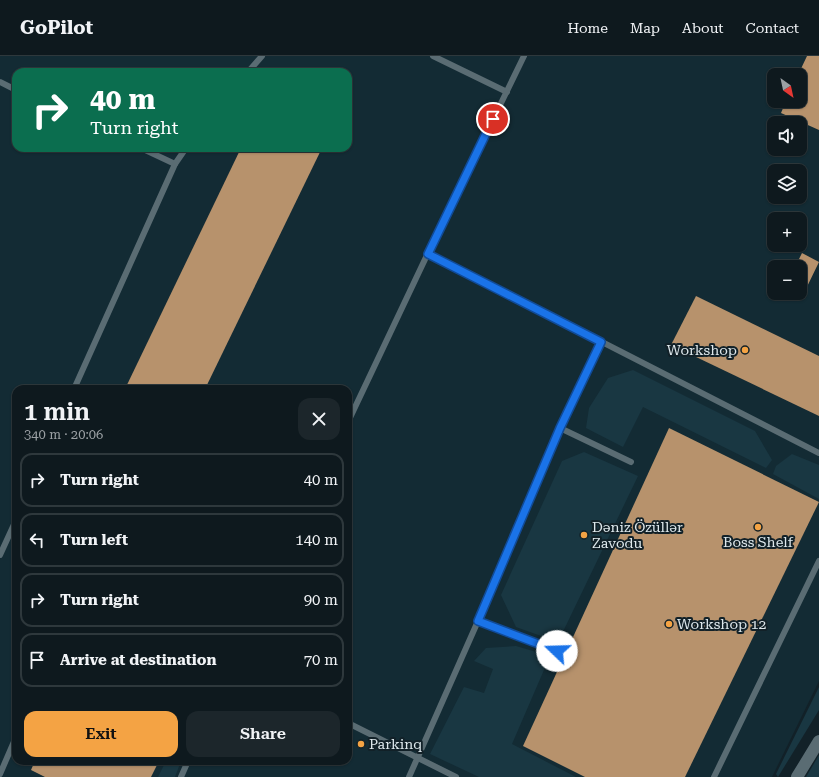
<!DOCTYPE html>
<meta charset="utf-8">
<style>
:root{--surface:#0e191e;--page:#1c262b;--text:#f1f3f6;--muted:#9ba0a4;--line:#2e383c;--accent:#f4a344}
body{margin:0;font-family:"Roboto Serif",serif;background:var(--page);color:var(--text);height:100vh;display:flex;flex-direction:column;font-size:15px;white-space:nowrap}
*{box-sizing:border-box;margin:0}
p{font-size:13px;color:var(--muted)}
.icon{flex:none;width:22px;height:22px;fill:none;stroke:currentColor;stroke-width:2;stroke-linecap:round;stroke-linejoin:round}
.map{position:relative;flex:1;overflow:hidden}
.panel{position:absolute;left:12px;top:329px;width:340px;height:380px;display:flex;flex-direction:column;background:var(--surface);border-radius:12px;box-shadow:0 1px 3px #0004,0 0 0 1px var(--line)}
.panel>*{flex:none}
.hud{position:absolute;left:12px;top:12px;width:340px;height:84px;border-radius:12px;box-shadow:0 1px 3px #0004,0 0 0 1px var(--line);background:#0b6e4f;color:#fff;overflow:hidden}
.needle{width:26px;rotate:147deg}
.controls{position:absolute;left:767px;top:12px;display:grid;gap:8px}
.controls a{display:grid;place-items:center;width:40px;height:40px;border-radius:8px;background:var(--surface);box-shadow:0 1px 3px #0004,0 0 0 1px var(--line);font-size:20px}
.pin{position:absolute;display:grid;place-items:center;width:34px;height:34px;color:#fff;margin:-17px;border:2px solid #fff;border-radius:50%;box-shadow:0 1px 4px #0007}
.me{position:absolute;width:44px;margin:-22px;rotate:291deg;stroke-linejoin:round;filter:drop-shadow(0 0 3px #0008)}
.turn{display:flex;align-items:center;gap:14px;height:84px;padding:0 12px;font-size:18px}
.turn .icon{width:52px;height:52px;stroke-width:2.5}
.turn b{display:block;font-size:28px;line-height:34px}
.round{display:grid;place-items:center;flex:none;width:42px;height:42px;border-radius:12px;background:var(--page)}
.summary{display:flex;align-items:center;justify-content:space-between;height:68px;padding:0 12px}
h1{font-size:24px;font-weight:600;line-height:30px}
.primary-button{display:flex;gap:8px;margin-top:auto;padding:8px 12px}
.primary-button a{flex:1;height:46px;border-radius:12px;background:var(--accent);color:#111;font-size:16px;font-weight:600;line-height:46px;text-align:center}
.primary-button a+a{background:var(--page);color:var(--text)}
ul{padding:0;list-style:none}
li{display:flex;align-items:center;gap:12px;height:54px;margin:0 8px 6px;padding:0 4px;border:2px solid var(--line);border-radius:12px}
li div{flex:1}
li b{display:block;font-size:15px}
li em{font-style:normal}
header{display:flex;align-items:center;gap:24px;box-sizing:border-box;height:56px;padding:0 20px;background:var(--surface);border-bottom:1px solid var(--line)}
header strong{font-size:19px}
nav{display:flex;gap:22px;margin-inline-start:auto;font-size:14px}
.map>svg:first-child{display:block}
</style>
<header>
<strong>GoPilot</strong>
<nav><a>Home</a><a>Map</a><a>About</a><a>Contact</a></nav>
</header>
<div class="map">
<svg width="819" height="721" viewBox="0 0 819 721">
<rect width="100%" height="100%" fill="#122128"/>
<path fill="#132b34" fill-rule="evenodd" d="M 0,0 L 819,0 L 819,625 L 772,721 L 0,721 ZM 16,16 L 348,16 L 348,92 L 16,92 ZM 774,19 L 800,19 L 800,45 L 774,45 ZM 774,67 L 800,67 L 800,93 L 774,93 ZM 774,115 L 800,115 L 800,141 L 774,141 ZM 774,163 L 800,163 L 800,189 L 774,189 ZM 774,211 L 800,211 L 800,237 L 774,237 ZM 16,333 L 348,333 L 348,705 L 16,705 Z"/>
<g fill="#193742">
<path d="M 633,314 L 755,375 L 772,404 L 766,412 L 643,351 L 623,391 L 586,372 L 589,352 L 608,322 Z"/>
<path d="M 584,396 L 638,420 L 558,586 L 516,571 L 501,539 L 562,405 Z"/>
<path d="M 792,398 L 819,409 L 819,443 L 773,418 L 776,410 Z"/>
<path d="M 516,590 L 550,600 L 512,688 L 576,721 L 479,721 L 430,698 L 464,631 L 484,637 L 493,613 L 474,605 L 486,592 Z"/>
<path d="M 819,631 L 819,654 L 778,721 L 776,718 Z"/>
<path d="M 819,699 L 819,721 L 806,721 Z"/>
<path d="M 166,705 L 181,705 L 175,721 L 158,721 Z"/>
</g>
<g fill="#b7926c">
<path d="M 807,0 L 819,0 L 819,74 L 781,57 L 786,45 L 800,45 L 800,19 L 798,19 Z"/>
<path d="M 241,92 L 322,92 L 205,333 L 125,333 Z"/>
<path d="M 802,197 L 819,206 L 803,239 L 800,237 L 800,211 L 795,211 Z"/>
<path d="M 696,240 L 819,300 L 819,360 L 671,289 Z"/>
<path d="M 669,372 L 819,446 L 685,721 L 585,721 L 523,690 Z"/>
<path d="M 35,705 L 159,705 L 151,721 L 45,721 L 31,714 Z"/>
</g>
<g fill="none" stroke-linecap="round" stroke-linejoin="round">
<g stroke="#5a6c73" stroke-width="6">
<path d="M 433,0 L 507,36"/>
<path d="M 248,16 L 262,0"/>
<path d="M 0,26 L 16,34"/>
<path d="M 141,92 L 175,108"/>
<path d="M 428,197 L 819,397"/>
<path d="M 74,333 L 175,108 L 186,92"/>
<path d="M 348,366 L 428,197 L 524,0"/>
<path d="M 560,372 L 631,406"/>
<path d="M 0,499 L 16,464"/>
<path d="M 478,565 L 557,595"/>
<path d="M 348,667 L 456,721"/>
<path d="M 0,718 L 16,681"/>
<path d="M 181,721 L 188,705"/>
<path d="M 409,721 L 478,565 L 560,372 L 601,286"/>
<path d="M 714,721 L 819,505"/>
</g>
<path stroke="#5a6c73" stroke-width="12" d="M 797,721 L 819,685"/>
</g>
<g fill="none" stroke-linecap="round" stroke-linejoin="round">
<defs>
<path id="route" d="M 493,63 L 428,198 L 601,286 L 560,372 L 478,565 L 557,595"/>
</defs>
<use href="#route" stroke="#114b97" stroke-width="10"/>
<use href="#route" stroke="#1a73e8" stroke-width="7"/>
</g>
<g fill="#f4a344" stroke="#122128" stroke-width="1.5">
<circle cx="745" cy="294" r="4"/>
<circle cx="758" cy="471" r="4"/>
<circle cx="584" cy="479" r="4"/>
<circle cx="669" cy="568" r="4"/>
<circle cx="361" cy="688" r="4"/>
</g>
<g text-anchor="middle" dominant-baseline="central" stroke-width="4" stroke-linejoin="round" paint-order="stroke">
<g font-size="14" fill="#dee8ec" stroke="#122128" text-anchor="start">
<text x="737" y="294" text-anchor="end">Workshop</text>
<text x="592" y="471">Dəniz Özüllər<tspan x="592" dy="16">Zavodu</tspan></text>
<text x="758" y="486" text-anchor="middle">Boss Shelf</text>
<text x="677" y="568">Workshop 12</text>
<text x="369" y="688">Parkinq</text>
</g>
</g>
</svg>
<div class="controls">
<a><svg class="needle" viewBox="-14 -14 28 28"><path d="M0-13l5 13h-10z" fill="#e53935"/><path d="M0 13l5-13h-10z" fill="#9ba0a4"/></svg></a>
<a><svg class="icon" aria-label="sound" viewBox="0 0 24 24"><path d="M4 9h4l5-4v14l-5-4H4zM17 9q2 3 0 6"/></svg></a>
<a><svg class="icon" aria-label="layers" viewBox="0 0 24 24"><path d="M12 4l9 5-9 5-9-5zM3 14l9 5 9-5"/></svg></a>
<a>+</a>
<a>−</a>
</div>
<div class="pin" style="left:493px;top:63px;background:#d93025"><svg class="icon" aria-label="arrive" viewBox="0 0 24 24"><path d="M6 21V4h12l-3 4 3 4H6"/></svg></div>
<svg class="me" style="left:557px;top:595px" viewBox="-20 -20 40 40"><circle r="19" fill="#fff"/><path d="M0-13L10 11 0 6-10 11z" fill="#1a73e8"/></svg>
<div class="hud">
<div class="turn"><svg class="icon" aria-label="right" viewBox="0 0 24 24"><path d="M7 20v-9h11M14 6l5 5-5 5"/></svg><div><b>40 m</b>Turn right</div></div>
</div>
<section class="panel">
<div class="summary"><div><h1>1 min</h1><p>340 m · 20:06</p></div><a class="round"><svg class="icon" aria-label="close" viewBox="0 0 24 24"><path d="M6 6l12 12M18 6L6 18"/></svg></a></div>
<ul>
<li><svg class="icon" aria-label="right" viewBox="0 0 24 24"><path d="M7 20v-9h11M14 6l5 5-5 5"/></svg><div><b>Turn right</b></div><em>40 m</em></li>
<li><svg class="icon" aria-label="left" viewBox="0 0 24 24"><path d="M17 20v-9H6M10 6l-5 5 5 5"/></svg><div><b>Turn left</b></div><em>140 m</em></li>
<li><svg class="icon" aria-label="right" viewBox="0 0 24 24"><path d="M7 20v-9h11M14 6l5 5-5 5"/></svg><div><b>Turn right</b></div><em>90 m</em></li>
<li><svg class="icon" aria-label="arrive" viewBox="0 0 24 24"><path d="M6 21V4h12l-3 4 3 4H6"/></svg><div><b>Arrive at destination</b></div><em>70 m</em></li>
</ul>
<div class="primary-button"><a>Exit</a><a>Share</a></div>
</section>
</div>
